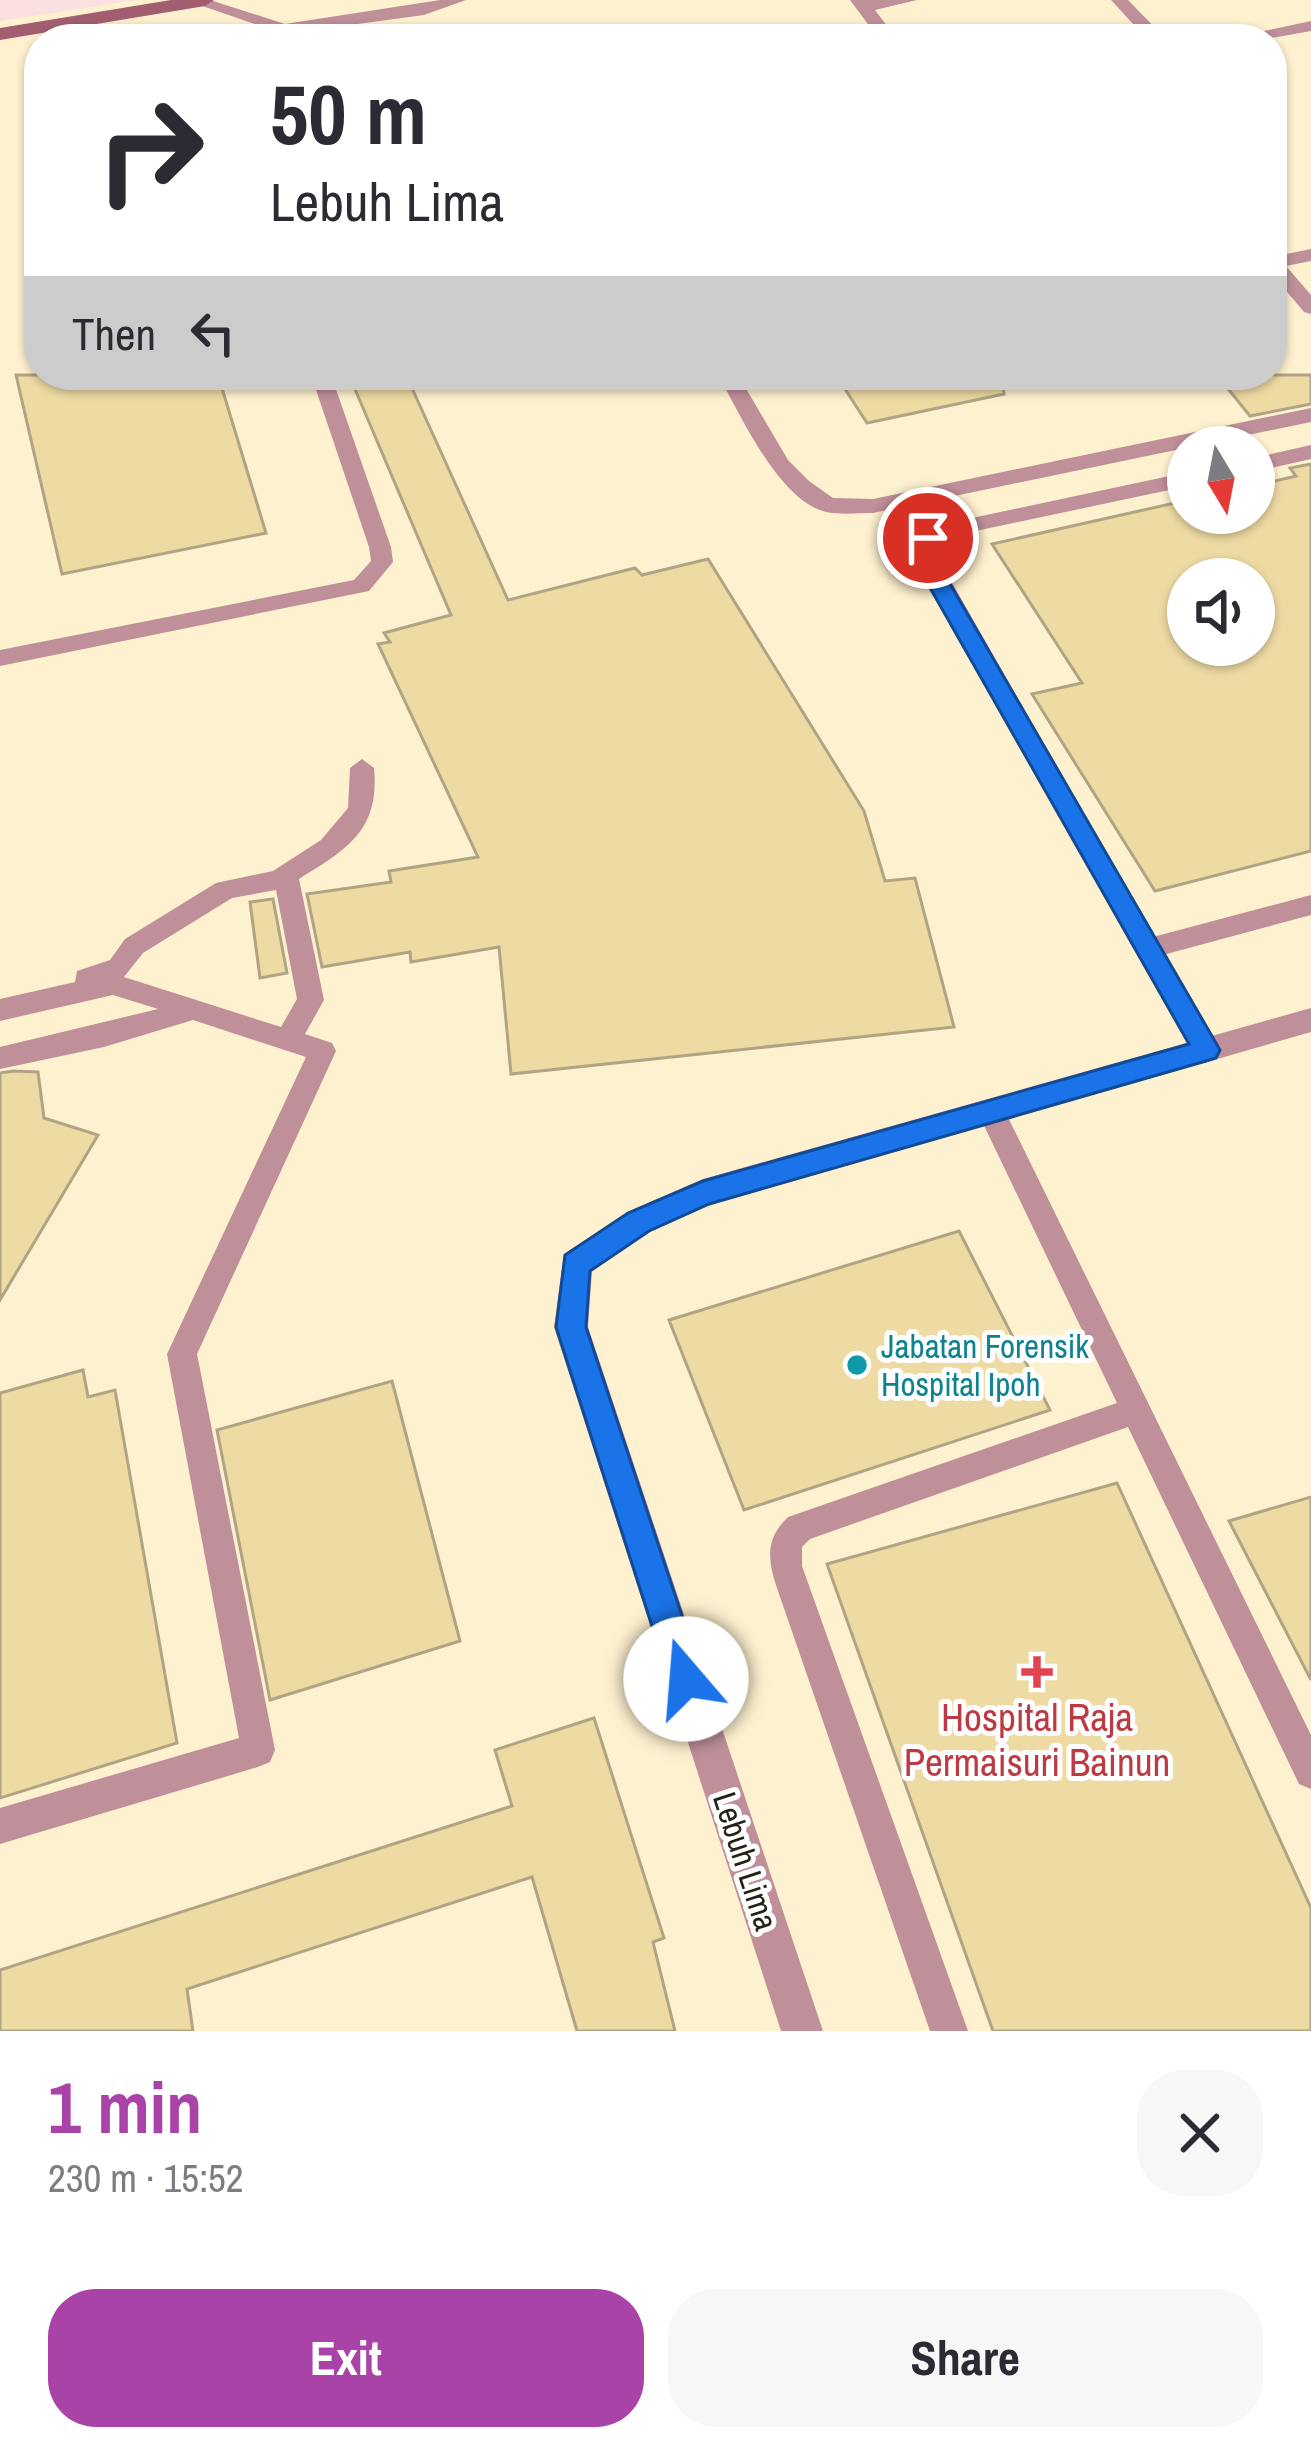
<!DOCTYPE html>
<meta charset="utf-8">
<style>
:root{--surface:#fff;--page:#f7f7f7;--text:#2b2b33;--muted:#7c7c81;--accent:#a943a8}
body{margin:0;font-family:"Archivo Narrow",sans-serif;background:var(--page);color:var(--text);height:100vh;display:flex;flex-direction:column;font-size:45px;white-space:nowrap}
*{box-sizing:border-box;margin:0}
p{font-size:39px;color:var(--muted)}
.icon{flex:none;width:66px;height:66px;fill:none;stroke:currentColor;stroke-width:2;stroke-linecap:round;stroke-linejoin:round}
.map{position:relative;height:2031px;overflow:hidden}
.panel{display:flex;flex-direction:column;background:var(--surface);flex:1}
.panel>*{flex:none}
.hud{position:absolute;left:24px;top:24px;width:1263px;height:366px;border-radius:48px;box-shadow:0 3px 9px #0004;background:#fff;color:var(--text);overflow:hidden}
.needle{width:78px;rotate:170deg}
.fabs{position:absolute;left:1167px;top:426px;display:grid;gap:24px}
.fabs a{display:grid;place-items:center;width:108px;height:108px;border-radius:50%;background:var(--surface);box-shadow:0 3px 9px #0004;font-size:60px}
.pin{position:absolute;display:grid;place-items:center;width:102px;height:102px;color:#fff;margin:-51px;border:6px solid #fff;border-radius:50%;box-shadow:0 3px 12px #0007}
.me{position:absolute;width:132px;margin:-66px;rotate:342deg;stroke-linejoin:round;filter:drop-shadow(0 0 9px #0008)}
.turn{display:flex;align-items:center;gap:42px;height:252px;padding:0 48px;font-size:54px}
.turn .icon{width:156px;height:156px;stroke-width:2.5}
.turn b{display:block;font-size:84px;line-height:102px}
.then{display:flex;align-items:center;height:114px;padding:0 48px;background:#0003;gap:24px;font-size:45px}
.round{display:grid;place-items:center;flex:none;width:126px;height:126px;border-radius:48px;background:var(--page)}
.headline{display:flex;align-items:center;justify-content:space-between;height:204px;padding:0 48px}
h1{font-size:72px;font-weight:800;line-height:90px;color:var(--accent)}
.cta{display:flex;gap:24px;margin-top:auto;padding:24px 48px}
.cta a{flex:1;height:138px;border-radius:48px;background:var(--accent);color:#fff;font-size:48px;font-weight:800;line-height:138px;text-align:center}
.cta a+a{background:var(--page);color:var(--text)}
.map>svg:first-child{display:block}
</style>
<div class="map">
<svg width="1311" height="2031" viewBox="0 0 1311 2031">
<rect width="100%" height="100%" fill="#fef1cf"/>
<path fill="#fbe0e1" d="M 0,0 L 136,0 L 0,21 Z"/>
<g fill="#eedaa3" stroke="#b0a484" stroke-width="3" fill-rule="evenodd">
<path d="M 16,375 L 218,375 L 266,533 L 62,574 Z"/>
<path d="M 349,375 L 406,375 L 508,600 L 635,568 L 642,575 L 708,559 L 864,811 L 885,881 L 915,878 L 954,1027 L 511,1074 L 499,947 L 411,962 L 410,952 L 322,967 L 307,894 L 391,882 L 389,871 L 478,857 L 378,644 L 390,642 L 384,633 L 451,615 Z"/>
<path d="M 836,375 L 1002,375 L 1004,394 L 867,423 Z"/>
<path d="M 1217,375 L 1311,375 L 1311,404 L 1250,416 Z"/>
<path d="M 1311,464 L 1311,851 L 1155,891 L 1032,694 L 1082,683 L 992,544 L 1188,500 L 1188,513 L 1254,513 L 1254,486 L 1296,476 L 1290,468 ZM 1188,579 L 1254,579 L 1254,645 L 1188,645 Z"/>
<path d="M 273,899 L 287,973 L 260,978 L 250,902 Z"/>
<path d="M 13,1071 L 38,1072 L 44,1118 L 98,1135 L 0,1300 L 0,1073 Z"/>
<path d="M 959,1231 L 1050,1410 L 744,1510 L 669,1320 Z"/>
<path d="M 83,1370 L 88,1397 L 115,1390 L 177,1743 L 0,1798 L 0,1393 Z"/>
<path d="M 392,1381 L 460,1641 L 270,1700 L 217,1430 Z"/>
<path d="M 1117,1483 L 1311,1908 L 1311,2031 L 993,2031 L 827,1564 Z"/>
<path d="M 1311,1497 L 1311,1680 L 1229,1521 Z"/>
<path d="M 594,1718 L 664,1938 L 653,1942 L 675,2031 L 577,2031 L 532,1877 L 187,1989 L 193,2031 L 0,2031 L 0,1970 L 512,1806 L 495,1750 Z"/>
</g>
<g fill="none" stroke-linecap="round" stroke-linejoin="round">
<g fill="#bf8f9a" fill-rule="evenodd">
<path d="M 210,0 L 285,24 L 440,0 L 466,0 L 424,15 L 284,34 L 188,1 Z"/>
<path d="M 850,0 L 917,0 L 875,10 L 897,39 L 879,39 Z"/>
<path d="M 1111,0 L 1128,0 L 1166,39 L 1147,39 Z"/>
<path d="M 1311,21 L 1311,31 L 1265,39 L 1226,39 Z"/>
<path d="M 1311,249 L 1311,261 L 1286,266 L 1311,295 L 1311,314 L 1304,312 L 1272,274 L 1272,257 Z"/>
<path d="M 311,375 L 331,375 L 391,547 L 393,562 L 369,591 L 0,666 L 0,650 L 354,580 L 371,561 L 369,547 Z"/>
<path d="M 718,375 L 738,375 L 788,460 L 809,481 L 833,498 L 873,499 L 1311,408 L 1311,422 L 873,513 C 858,513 841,515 826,512 C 778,500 741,415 718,375 Z"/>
<path d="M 1311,445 L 1311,459 L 1254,472 L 1254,458 Z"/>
<path d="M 1188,472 L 1188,486 L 957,535 L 933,549 L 1153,937 L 1311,895 L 1311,915 L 1163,955 L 1220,1050 L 1216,1058 L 1196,1058 L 910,548 L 921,533 L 944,524 Z"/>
<path d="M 362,759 L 374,768 C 380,831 347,849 299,879 L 324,1000 L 305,1034 L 332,1043 L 336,1051 L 197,1354 L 275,1750 L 270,1762 L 258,1767 L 0,1844 L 0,1808 L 239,1738 L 167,1354 L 306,1057 L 193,1020 L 104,1047 L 0,1069 L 0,1047 L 158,1009 L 113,995 L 0,1021 L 0,999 L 75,982 L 77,971 L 110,960 L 125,939 L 216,883 L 273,871 L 321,840 L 348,808 L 350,768 ZM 276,890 L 297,999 L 281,1027 L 124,977 L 143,953 L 232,898 Z"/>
<path d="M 991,1099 L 1001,1103 L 1311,1735 L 1311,1789 L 1299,1784 L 1128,1427 L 810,1539 L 802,1547 L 802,1566 L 968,2031 L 930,2031 L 778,1591 C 768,1561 764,1540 788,1517 L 1117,1403 L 977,1111 L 981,1103 Z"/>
</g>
<path fill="#bf8f9a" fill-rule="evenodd" d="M 1311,1008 L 1311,1032 L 710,1205 L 650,1232 L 592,1271 L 588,1327 L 823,2031 L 781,2031 L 554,1327 L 564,1254 L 628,1212 L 703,1179 Z"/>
<path fill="#a25e70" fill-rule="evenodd" d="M 171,0 L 214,0 L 205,6 L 0,40 L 0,28 Z"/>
</g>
<path fill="#1a73e8" stroke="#114b97" stroke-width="3" d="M 928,531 L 940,538 L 933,549 L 938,563 L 1220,1050 L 1216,1058 L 1206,1061 L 709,1204 L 649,1231 L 590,1271 L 586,1327 L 703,1679 L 698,1691 L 686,1696 L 674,1691 L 669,1679 L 556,1327 L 565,1255 L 628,1213 L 703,1181 L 1189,1044 L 916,563 L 910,548 L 921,533 Z"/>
<circle fill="#0f9aa8" stroke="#fff" stroke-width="4.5" cx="857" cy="1365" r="12"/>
<path fill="#e0444e" stroke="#fff" stroke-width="4.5" d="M1031 1654h12v12h12v12h-12v12h-12v-12h-12v-12h12z"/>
<g text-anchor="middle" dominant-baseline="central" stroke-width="10" stroke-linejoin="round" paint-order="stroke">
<g font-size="33" fill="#0d838f" stroke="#fff" text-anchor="start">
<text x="881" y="1346">Jabatan Forensik<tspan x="881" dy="38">Hospital Ipoh</tspan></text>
</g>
<g font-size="33" fill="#252114" stroke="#fff">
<text transform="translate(746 1861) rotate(72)">Lebuh Lima</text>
</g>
<g font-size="39" fill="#be3a42" stroke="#fff">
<text x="1037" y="1717">Hospital Raja<tspan x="1037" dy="45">Permaisuri Bainun</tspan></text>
</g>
</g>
</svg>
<div class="fabs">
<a><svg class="needle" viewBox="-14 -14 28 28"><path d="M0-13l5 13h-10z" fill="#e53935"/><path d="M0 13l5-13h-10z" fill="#7c7c81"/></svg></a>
<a><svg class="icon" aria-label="sound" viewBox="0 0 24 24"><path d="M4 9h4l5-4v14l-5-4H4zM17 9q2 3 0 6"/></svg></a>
</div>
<div class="pin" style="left:928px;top:538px;background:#d93025"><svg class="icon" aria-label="arrive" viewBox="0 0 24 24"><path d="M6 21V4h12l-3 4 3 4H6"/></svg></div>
<svg class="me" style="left:686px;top:1679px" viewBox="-20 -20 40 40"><circle r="19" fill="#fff"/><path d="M0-13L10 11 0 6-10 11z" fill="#1a73e8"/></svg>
<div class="hud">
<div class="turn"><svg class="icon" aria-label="right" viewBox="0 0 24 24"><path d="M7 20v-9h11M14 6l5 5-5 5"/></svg><div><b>50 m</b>Lebuh Lima</div></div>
<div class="then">Then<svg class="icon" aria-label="left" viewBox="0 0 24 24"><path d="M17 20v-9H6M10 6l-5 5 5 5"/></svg></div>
</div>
</div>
<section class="panel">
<div class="headline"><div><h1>1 min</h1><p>230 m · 15:52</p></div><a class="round"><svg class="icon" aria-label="close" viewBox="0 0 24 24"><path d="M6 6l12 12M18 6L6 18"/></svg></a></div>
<div class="cta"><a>Exit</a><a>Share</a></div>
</section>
